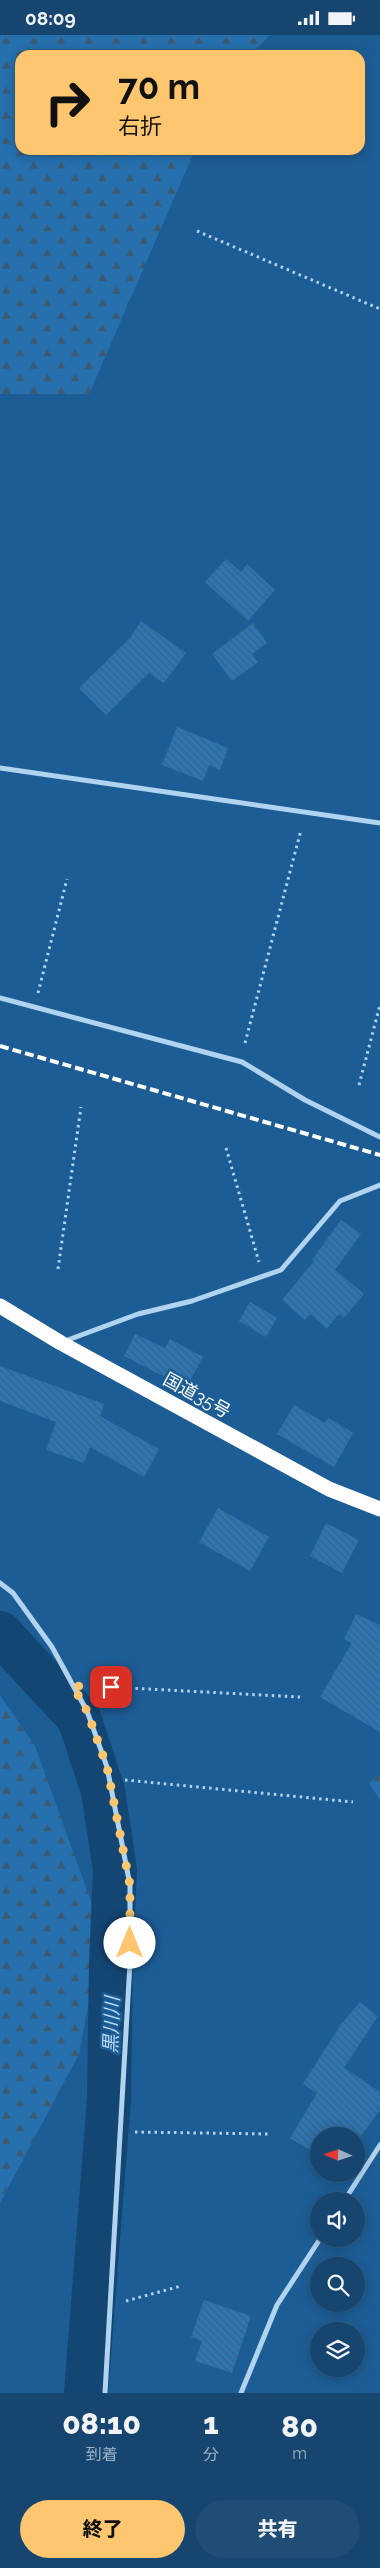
<!DOCTYPE html>
<html lang="ja">
<meta charset="utf-8">
<style>
:root{--surface:#164670;--page:#1f4d75;--text:#f1f3f6;--muted:#9eb1c3;--line:#355e83;--accent:#fec76f}
body{margin:0;font-family:Raleway,"Noto Sans JP",sans-serif;background:var(--page);color:var(--text);height:100vh;display:flex;flex-direction:column;font-size:19px;white-space:nowrap}
*{box-sizing:border-box;margin:0}
p{font-size:16px;color:var(--muted)}
.icon{flex:none;width:28px;height:28px;fill:none;stroke:currentColor;stroke-width:2;stroke-linecap:round;stroke-linejoin:round}
.map{position:relative;height:2358px;overflow:hidden}
.panel{display:flex;flex-direction:column;background:var(--surface);flex:1}
.panel>*{flex:none}
.top-card{position:absolute;left:15px;top:15px;width:350px;height:105px;border-radius:15px;box-shadow:0 2px 12px #0003,0 0 0 1px var(--line);background:#fec76f;color:#111;overflow:hidden}
.needle{width:32px;rotate:273deg}
.controls{position:absolute;left:310px;top:2092px;display:grid;gap:10px}
.controls a{display:grid;place-items:center;width:55px;height:55px;border-radius:50%;background:var(--surface);box-shadow:0 2px 12px #0003,0 0 0 1px var(--line);font-size:25px}
.pin{position:absolute;display:grid;place-items:center;width:42px;height:42px;color:#fff;margin:-21px;border-radius:10px;box-shadow:0 2px 8px #0006}
.me{position:absolute;width:55px;margin:-28px;rotate:0deg;stroke-linejoin:round;filter:drop-shadow(0 0 4px #0008)}
.turn{display:flex;align-items:center;gap:18px;height:105px;padding:0 20px;font-size:22px}
.turn .icon{width:65px;height:65px;stroke-width:2.5}
.turn b{display:block;font-size:35px;line-height:42px}
.eta{display:flex;justify-content:space-evenly;align-items:center;height:85px;text-align:center}
.eta b{font-size:30px;font-weight:800;line-height:35px}
.button{display:flex;gap:10px;margin-top:auto;padding:10px 20px}
.button a{flex:1;height:58px;border-radius:30px;background:var(--accent);color:#111;font-size:20px;font-weight:800;line-height:58px;text-align:center}
.button a+a{background:var(--page);color:var(--text)}
.status{display:flex;justify-content:space-between;align-items:center;height:35px;padding:0 25px;background:var(--surface);direction:ltr}
.status svg{height:14px;fill:currentColor}
.map>svg:first-child{display:block}
</style>
<div class="status"><b>08:09</b><svg viewBox="0 0 49 12"><path d="M0 12V9h3v3zM5 12V6h3v6zM10 12V3h3v9zM15 12V0h3v12zM26 1h20v11H26zM47 4h2v5h-2z"/></svg></div>
<div class="map">
<svg width="380" height="2358" viewBox="0 0 380 2358">
<defs>
<pattern id="forest-firs" width="22" height="20" patternUnits="userSpaceOnUse" patternTransform="scale(1.25)"><rect width="22" height="20" fill="#2670ae"/><path d="M5 1l3.5 6h-7zM16 11l3.5 6h-7z" fill="#3d5a73"/></pattern>
<pattern id="building-back-hatch" width="6" height="6" patternUnits="userSpaceOnUse" patternTransform="scale(1.25)"><rect width="6" height="6" fill="#2c75b3"/><path d="M-1 5l2 2M0 0l6 6M5-1l2 2" fill="none" stroke="#3c6080"/></pattern>
</defs>
<rect width="100%" height="100%" fill="#1d5d95"/>
<g fill="url(#forest-firs)">
<path d="M 0,0 L 270,0 L 250,20 L 20,20 L 20,115 L 195,115 L 89,359 L 0,359 Z"/>
<path d="M 0,1660 L 35,1711 L 102,1897 L 79,2019 L 0,2168 Z"/>
<path d="M 380,1739 L 380,1765 L 369,1748 Z"/>
</g>
<g fill="none" stroke-linecap="round" stroke-linejoin="round">
<path stroke="#144674" stroke-width="44" d="M 0,1598 L 79,1683 L 103,1756 L 115,1835 L 111,1927 L 109,2064 L 86,2358"/>
</g>
<g fill="url(#building-back-hatch)">
<path d="M 226,524 L 241,537 L 247,529 L 275,555 L 248,586 L 205,547 Z"/>
<path d="M 141,586 L 186,618 L 164,648 L 149,638 L 106,680 L 79,653 L 130,603 Z"/>
<path d="M 253,588 L 267,608 L 252,619 L 258,627 L 232,646 L 212,619 Z"/>
<path d="M 177,692 L 228,713 L 220,735 L 209,730 L 203,746 L 162,730 Z"/>
<path d="M 341,1185 L 361,1199 L 335,1235 L 364,1259 L 344,1283 L 339,1279 L 327,1294 L 310,1279 L 305,1285 L 282,1265 L 314,1226 L 312,1225 Z"/>
<path d="M 250,1267 L 277,1283 L 266,1302 L 239,1286 Z"/>
<path d="M 135,1299 L 165,1313 L 170,1304 L 203,1322 L 186,1353 L 124,1321 Z"/>
<path d="M 0,1331 L 104,1369 L 100,1381 L 159,1414 L 144,1442 L 90,1412 L 84,1428 L 46,1415 L 56,1387 L 0,1366 Z"/>
<path d="M 294,1370 L 325,1388 L 328,1383 L 353,1398 L 334,1432 L 277,1399 Z"/>
<path d="M 218,1473 L 269,1502 L 250,1536 L 199,1507 Z"/>
<path d="M 326,1488 L 359,1505 L 342,1538 L 310,1521 Z"/>
<path d="M 356,1579 L 380,1590 L 380,1697 L 320,1662 L 352,1608 L 344,1604 Z"/>
<path d="M 360,1967 L 378,1981 L 344,2033 L 380,2057 L 380,2075 L 361,2101 L 319,2101 L 319,2121 L 290,2103 L 317,2058 L 303,2049 L 341,1989 Z"/>
<path d="M 204,2265 L 251,2281 L 232,2338 L 195,2326 L 202,2306 L 191,2302 Z"/>
</g>
<g fill="none" stroke-linecap="round" stroke-linejoin="round">
<g stroke="#b0d3ef" stroke-width="3" stroke-dasharray="2.5 4" stroke-linecap="butt">
<path d="M 197,196 L 380,274"/>
<path d="M 38,958 L 67,844"/>
<path d="M 245,1008 L 301,795"/>
<path d="M 359,1050 L 380,970"/>
<path d="M 226,1113 L 259,1227"/>
<path d="M 58,1234 L 81,1072"/>
<path d="M 90,1651 L 300,1662"/>
<path d="M 125,1745 L 353,1767"/>
<path d="M 135,2097 L 268,2099"/>
<path d="M 126,2266 L 181,2251"/>
</g>
<g stroke="#b0d3ef" stroke-width="5">
<path d="M 0,733 L 380,788"/>
<path d="M 0,963 L 242,1027 L 305,1065 L 380,1102"/>
<path d="M 65,1306 L 138,1279 L 192,1266 L 281,1235 L 340,1166 L 380,1150"/>
<path d="M 0,1548 L 13,1558 L 52,1612 L 87,1676 L 107,1732 L 130,1850 L 130,1928 L 105,2358"/>
<path d="M 344,2166 L 380,2110"/>
<path d="M 241,2358 L 277,2270 L 320,2204"/>
</g>
<path stroke="#fff" stroke-width="15" d="M 0,1271 L 61,1308 L 329,1454 L 380,1474"/>
<path stroke="#fff" stroke-width="4" stroke-dasharray="9 4" stroke-linecap="butt" d="M 0,1011 L 380,1120"/>
</g>
<g fill="none" stroke-linecap="round" stroke-linejoin="round">
<path stroke="#fec76f" stroke-width="9" stroke-dasharray="0 16.2" d="M 111,1652 L 73,1651 L 87,1676 L 107,1732 L 130,1850 L 130,1908"/>
</g>
<g text-anchor="middle" dominant-baseline="central" stroke-width="5" stroke-linejoin="round" paint-order="stroke">
<g font-size="18" fill="#fff" stroke="#1d5d95">
<text transform="translate(197 1360) rotate(29)">国道35号</text>
</g>
<g font-size="19" font-style="italic" fill="#bddcf6" stroke="#1d5d95">
<text transform="translate(111 1990) rotate(-88)">黒川川</text>
</g>
</g>
</svg>
<div class="controls">
<a><svg class="needle" viewBox="-14 -14 28 28"><path d="M0-13l5 13h-10z" fill="#e53935"/><path d="M0 13l5-13h-10z" fill="#9eb1c3"/></svg></a>
<a><svg class="icon" aria-label="sound" viewBox="0 0 24 24"><path d="M4 9h4l5-4v14l-5-4H4zM17 9q2 3 0 6"/></svg></a>
<a><svg class="icon" aria-label="search" viewBox="0 0 24 24"><circle cx="10" cy="10" r="6"/><path d="M15 15l6 6"/></svg></a>
<a><svg class="icon" aria-label="layers" viewBox="0 0 24 24"><path d="M12 4l9 5-9 5-9-5zM3 14l9 5 9-5"/></svg></a>
</div>
<div class="pin" style="left:111px;top:1652px;background:#d93025"><svg class="icon" aria-label="arrive" viewBox="0 0 24 24"><path d="M6 21V4h12l-3 4 3 4H6"/></svg></div>
<svg class="me" style="left:130px;top:1908px" viewBox="-20 -20 40 40"><circle r="19" fill="#fff"/><path d="M0-13L10 11 0 6-10 11z" fill="#fec76f"/></svg>
<div class="top-card">
<div class="turn"><svg class="icon" aria-label="right" viewBox="0 0 24 24"><path d="M7 20v-9h11M14 6l5 5-5 5"/></svg><div><b>70 m</b>右折</div></div>
</div>
</div>
<section class="panel">
<div class="eta">
<div><b>08:10</b><p>到着</p></div>
<div><b>1</b><p>分</p></div>
<div><b>80</b><p>m</p></div>
</div>
<div class="button"><a>終了</a><a>共有</a></div>
</section>
